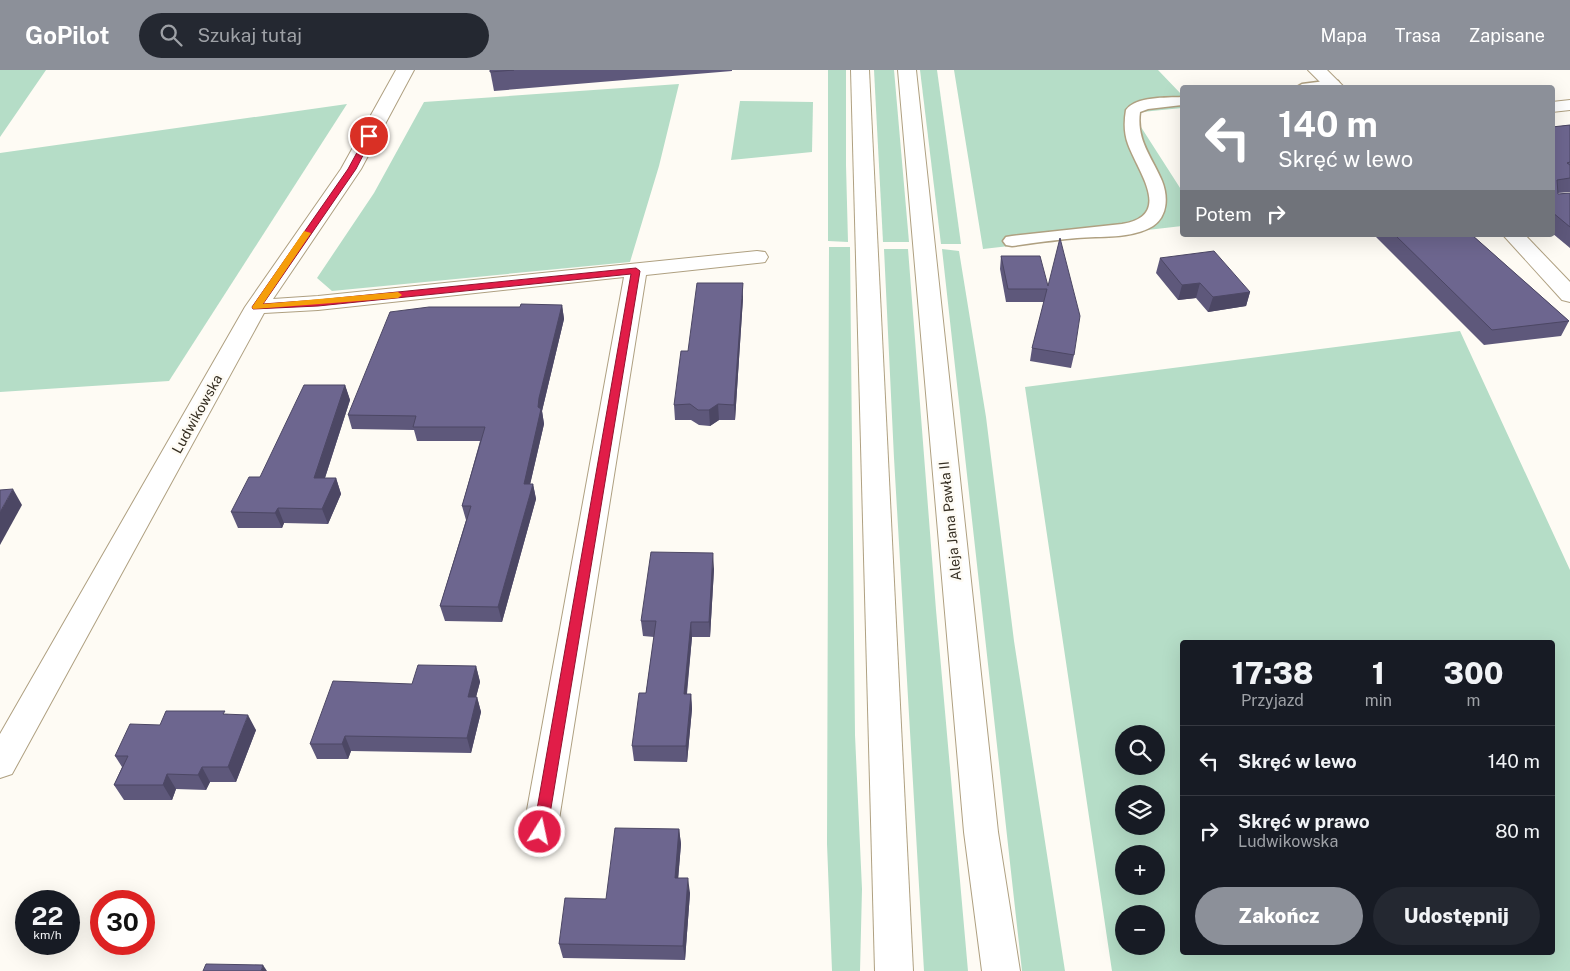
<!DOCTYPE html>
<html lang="pl">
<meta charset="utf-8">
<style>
:root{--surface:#171b24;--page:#242831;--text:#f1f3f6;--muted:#9ea1a6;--line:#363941;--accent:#8c9099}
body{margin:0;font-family:"Public Sans",sans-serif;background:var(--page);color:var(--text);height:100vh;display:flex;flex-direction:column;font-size:19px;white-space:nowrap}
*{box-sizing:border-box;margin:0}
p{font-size:16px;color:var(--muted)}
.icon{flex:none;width:28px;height:28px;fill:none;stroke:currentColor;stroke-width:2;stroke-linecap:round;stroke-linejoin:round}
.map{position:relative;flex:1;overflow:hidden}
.sheet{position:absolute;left:1180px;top:570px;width:375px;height:315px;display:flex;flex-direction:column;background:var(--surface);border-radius:5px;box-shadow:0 5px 20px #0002}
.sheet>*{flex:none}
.hud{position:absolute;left:1180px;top:15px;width:375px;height:152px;border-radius:5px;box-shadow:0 5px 20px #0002;background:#8c9099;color:#fff;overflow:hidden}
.tools{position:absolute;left:1115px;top:655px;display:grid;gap:10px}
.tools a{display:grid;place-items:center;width:50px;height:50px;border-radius:50%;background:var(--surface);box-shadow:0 5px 20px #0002;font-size:25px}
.speed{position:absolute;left:15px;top:820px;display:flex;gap:10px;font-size:25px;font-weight:700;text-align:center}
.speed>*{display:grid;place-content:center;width:65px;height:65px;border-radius:50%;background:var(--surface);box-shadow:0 5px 20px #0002;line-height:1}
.speed small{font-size:12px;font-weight:400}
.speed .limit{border:8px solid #d22;background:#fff;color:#111}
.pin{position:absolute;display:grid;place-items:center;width:42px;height:42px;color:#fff;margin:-21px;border:2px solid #fff;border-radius:50%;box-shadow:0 1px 5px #0007}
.me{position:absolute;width:55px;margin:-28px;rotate:10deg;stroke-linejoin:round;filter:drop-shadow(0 0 4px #0008)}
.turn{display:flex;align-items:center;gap:18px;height:105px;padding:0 15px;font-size:22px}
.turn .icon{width:65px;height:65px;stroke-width:2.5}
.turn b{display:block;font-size:35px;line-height:42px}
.then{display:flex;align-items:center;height:48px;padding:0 15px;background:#0003;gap:10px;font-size:19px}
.eta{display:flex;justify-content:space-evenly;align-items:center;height:85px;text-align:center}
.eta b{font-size:30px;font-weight:800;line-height:35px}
.primary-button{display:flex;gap:10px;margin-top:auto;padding:10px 15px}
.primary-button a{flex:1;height:58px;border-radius:30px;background:var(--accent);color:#fff;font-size:20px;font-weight:800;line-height:58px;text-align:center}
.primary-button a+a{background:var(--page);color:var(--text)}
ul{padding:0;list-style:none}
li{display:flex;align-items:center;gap:15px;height:70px;padding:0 15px;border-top:1px solid var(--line)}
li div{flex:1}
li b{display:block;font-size:19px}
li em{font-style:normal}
header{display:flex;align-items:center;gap:30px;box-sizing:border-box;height:70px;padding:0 25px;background:var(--accent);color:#fff}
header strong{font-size:24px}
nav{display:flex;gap:28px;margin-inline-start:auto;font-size:18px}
.search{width:350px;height:45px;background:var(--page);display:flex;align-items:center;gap:12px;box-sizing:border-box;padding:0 18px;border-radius:28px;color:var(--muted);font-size:19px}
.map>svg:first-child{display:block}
</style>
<header>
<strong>GoPilot</strong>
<div class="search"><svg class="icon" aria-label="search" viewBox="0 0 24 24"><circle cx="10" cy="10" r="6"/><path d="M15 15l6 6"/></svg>Szukaj tutaj</div>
<nav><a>Mapa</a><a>Trasa</a><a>Zapisane</a></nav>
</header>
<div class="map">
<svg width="1570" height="901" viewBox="0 0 1570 901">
<rect width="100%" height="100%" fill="#fefbf4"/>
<g fill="#b5ddc7" fill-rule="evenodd">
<path d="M 0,0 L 46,0 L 0,67 Z"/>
<path d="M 828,0 L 846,0 L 846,95 L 848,172 L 828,171 Z"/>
<path d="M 874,0 L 894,0 L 909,172 L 883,172 Z"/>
<path d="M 920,0 L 937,0 L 961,174 L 941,174 Z"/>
<path d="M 954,0 L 1158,0 L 1182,25 L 1182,38 L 1132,43 L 1182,121 L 1182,156 L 983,179 Z"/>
<path d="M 679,14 L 659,96 L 630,192 L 332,221 L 317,208 L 374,123 L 424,32 Z"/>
<path d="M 740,31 L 813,32 L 812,82 L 731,90 Z"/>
<path d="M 347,34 L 169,311 L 0,322 L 0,83 Z"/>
<path d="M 829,177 L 850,177 L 855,665 L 862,819 L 860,901 L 832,901 L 827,774 Z"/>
<path d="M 884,179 L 908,179 L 936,540 L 968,901 L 924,901 L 894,388 Z"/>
<path d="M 942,179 L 959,181 L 986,347 L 1014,571 L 1065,901 L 1022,901 Z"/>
<path d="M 1460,261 L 1570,500 L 1570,901 L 1112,901 L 1025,317 ZM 1182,572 L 1552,572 L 1552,882 L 1182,882 ZM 1124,664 L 1156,664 L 1156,696 L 1124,696 ZM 1124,724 L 1156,724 L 1156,756 L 1124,756 ZM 1124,784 L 1156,784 L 1156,816 L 1124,816 ZM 1124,844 L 1156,844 L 1156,876 L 1124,876 Z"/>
</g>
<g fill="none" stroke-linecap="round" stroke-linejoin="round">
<defs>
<g id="lane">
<path d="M 1333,10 L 1338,11 L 1340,14 L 1338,17 L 1295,18 L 1302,14 Z"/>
<path d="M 1182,27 L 1182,35 L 1148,39 L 1140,42 C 1136,70 1152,87 1162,111 C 1168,126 1168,146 1153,156 C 1132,169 1100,166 1077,168 C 1055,170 1034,173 1012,176 L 1006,175 L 1003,171 L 1006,167 L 1012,166 L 1122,154 C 1174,146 1138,102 1128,74 C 1124,63 1124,52 1126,40 C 1136,26 1166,28 1182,27 Z"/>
</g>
<g id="street">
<path d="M 396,0 L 414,0 L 361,99 L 273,229 L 318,226 L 757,181 L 765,182 L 768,187 L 765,192 L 757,193 L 646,205 L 557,762 L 552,773 L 540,777 L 528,773 L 523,762 L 624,207 L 318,240 L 264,243 L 12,704 L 0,708 L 0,664 L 245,237 L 341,99 Z"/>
<path d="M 1308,0 L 1327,0 L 1345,18 L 1326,18 Z"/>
<path d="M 1570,30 L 1570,40 L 1552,42 L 1552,32 Z"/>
<path d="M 1503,165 L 1525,165 L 1570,212 L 1570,232 L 1562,230 Z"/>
</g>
<g id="secondary">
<path d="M 851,0 L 869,0 L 913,901 L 875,901 Z"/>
<path d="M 898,0 L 916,0 L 998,762 L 1020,901 L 982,901 L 964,762 Z"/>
</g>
</defs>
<use href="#lane" stroke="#afa081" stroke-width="3"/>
<use href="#street" stroke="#afa081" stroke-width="2"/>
<use href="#secondary" stroke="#afa081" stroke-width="2"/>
<use href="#lane" fill="#fff" fill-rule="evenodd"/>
<use href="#street" fill="#fff" fill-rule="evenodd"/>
<use href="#secondary" fill="#fff" fill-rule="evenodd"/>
</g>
<g fill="#5e587b">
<path d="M 490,0 L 732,0 L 732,1 L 494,21 Z"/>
<path d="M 1570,55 L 1570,122 L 1558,123 L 1558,124 L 1570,123 L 1570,178 L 1552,163 L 1552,57 Z"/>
<path d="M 1374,165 L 1472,165 L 1569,251 L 1561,266 L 1484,275 Z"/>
<path d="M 1001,186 L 1048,216 L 1074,285 L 1071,298 L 1030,291 L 1032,278 L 1044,232 L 1006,232 L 1000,199 Z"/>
<path d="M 1160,188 L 1250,222 L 1246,236 L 1208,242 L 1196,228 L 1178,230 L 1156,203 Z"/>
<path d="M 743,228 L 735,350 L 719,350 L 710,356 L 699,355 L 691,350 L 675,350 L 674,335 L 688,281 Z"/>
<path d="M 562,235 L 564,249 L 542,341 L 544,354 L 530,414 L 533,414 L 536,429 L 502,552 L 445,551 L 440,536 L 466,450 L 462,436 L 480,371 L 417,371 L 414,360 L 352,359 L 348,345 Z"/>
<path d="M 345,315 L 350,330 L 325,408 L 336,408 L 341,424 L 328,454 L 284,453 L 282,458 L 238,458 L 231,442 L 260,407 Z"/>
<path d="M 714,499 L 710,567 L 692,567 L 687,624 L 691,624 L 692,639 L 687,692 L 634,691 L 632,676 L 646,623 L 654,567 L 643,566 L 641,551 Z"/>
<path d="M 476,596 L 480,612 L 476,627 L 477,627 L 481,642 L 471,683 L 351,681 L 348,689 L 317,689 L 310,674 Z"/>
<path d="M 227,644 L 256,660 L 236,712 L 210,712 L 206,720 L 176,719 L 172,730 L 124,730 L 114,715 L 122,697 L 115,686 L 160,655 Z"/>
<path d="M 679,759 L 681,774 L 678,808 L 690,823 L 685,890 L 563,888 L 559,874 Z"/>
</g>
<g fill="#4c4764">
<path d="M 743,213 L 743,228 L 735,350 L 734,335 Z"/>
<path d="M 1200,213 L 1196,228 L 1178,230 L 1182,215 Z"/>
<path d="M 1250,222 L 1246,236 L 1208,242 L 1213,227 Z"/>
<path d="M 562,235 L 564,249 L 542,341 L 544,354 L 527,428 L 524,414 L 539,328 Z"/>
<path d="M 345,315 L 350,330 L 320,423 L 314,408 Z"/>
<path d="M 718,334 L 719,350 L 710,356 L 709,340 Z"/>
<path d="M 336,408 L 341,424 L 328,454 L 322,439 Z"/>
<path d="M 533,414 L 536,429 L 502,552 L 498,537 Z"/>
<path d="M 13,419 L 22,435 L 0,475 L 0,442 Z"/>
<path d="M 278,438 L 284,453 L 282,458 L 275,443 Z"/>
<path d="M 713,483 L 714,499 L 710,567 L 709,552 Z"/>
<path d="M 691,552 L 692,567 L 685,639 L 684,624 Z"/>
<path d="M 476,596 L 480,612 L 472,642 L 468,627 Z"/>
<path d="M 691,624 L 692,639 L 687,692 L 686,676 Z"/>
<path d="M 477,627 L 481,642 L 471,683 L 467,668 Z"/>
<path d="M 248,645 L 256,660 L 236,712 L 228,697 Z"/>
<path d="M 345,666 L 351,681 L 348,689 L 342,674 Z"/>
<path d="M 202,697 L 210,712 L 206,720 L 198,705 Z"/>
<path d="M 167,704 L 176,719 L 172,730 L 163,715 Z"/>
<path d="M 679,759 L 681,774 L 677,823 L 675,808 Z"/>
<path d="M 688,808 L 690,823 L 685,890 L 683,876 Z"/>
<path d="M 263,895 L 267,901 L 261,901 Z"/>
</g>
<g fill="#6d668f" stroke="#4c4764">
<path d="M 490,0 L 514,0 L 490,2 Z"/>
<path d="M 1570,55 L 1570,92 L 1567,93 L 1570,95 L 1570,108 L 1557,110 L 1558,124 L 1570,123 L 1570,157 L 1552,142 L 1552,57 Z"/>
<path d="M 1395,165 L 1472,165 L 1569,251 L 1492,260 Z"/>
<path d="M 1060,168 L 1080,246 L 1074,285 L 1032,278 L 1047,219 L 1008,219 L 1001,186 L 1040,186 L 1048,216 Z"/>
<path d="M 1214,181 L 1250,222 L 1213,227 L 1200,213 L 1182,215 L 1160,188 Z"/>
<path d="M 697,213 L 743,213 L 734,335 L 718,334 L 709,340 L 698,340 L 690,334 L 674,335 L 681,281 L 688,281 Z"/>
<path d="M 521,234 L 562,235 L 539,328 L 538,337 L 541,339 L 524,414 L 533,414 L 498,537 L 440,536 L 471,436 L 462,436 L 485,357 L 413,357 L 416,346 L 348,345 L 390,242 L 429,237 L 520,237 Z"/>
<path d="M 304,315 L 345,315 L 314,408 L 336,408 L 322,439 L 278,438 L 275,443 L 231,442 L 249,407 L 260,407 Z"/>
<path d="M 13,419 L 0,442 L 0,420 Z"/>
<path d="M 651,482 L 713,483 L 709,552 L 691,552 L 684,624 L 691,624 L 686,676 L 632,676 L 639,623 L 646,623 L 656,551 L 641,551 Z"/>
<path d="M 418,595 L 476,596 L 468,627 L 477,627 L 467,668 L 345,666 L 342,674 L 310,674 L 333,611 L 412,614 Z"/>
<path d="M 166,641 L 225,641 L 223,644 L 248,645 L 228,697 L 202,697 L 198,705 L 167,704 L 163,715 L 114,715 L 128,686 L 115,686 L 130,654 L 160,655 Z"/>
<path d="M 615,758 L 679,759 L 675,808 L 688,808 L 683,876 L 559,874 L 565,828 L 606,829 Z"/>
<path d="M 206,894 L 263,895 L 261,901 L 203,901 Z"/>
</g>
<path fill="#e11d48" stroke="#92132f" d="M 367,64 L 373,66 L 356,99 L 263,234 L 318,230 L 636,198 L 640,201 L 547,762 L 545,767 L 540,769 L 535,767 L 533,762 L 631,204 L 318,236 L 253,239 L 252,237 L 348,99 Z"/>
<path fill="#f59e0b" d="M 304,161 L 311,163 L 263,234 L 398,222 L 402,225 L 398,228 L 253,239 L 252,237 Z"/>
<g text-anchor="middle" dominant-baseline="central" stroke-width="5" stroke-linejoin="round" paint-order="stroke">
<g font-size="14" fill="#362f23" stroke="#fefbf4">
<text transform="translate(197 344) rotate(-61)">Ludwikowska</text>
<text transform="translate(950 451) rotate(-96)">Aleja Jana Pawła II</text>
</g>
</g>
</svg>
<div class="tools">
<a><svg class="icon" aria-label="search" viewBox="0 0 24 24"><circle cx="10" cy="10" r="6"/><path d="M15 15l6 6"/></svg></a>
<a><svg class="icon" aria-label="layers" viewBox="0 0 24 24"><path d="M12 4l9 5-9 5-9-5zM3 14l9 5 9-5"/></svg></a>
<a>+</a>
<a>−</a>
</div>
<div class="speed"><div>22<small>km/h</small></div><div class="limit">30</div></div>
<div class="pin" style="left:369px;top:66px;background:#d93025"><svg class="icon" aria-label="arrive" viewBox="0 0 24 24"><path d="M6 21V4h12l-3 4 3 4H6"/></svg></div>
<svg class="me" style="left:540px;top:762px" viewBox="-20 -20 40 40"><circle r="17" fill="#e11d48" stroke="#fff" stroke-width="3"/><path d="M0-11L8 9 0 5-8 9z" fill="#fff"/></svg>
<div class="hud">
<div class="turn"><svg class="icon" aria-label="left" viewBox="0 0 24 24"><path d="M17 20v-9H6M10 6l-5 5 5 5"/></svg><div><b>140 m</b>Skręć w lewo</div></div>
<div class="then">Potem<svg class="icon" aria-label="right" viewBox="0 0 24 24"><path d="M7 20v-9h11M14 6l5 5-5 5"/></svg></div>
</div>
<section class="sheet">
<div class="eta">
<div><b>17:38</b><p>Przyjazd</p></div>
<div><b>1</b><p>min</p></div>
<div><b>300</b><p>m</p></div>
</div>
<ul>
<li><svg class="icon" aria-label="left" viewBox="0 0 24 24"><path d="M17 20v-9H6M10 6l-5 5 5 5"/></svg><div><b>Skręć w lewo</b></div><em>140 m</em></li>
<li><svg class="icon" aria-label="right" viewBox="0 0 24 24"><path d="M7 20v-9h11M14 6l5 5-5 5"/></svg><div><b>Skręć w prawo</b><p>Ludwikowska</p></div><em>80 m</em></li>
</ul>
<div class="primary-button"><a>Zakończ</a><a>Udostępnij</a></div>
</section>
</div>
